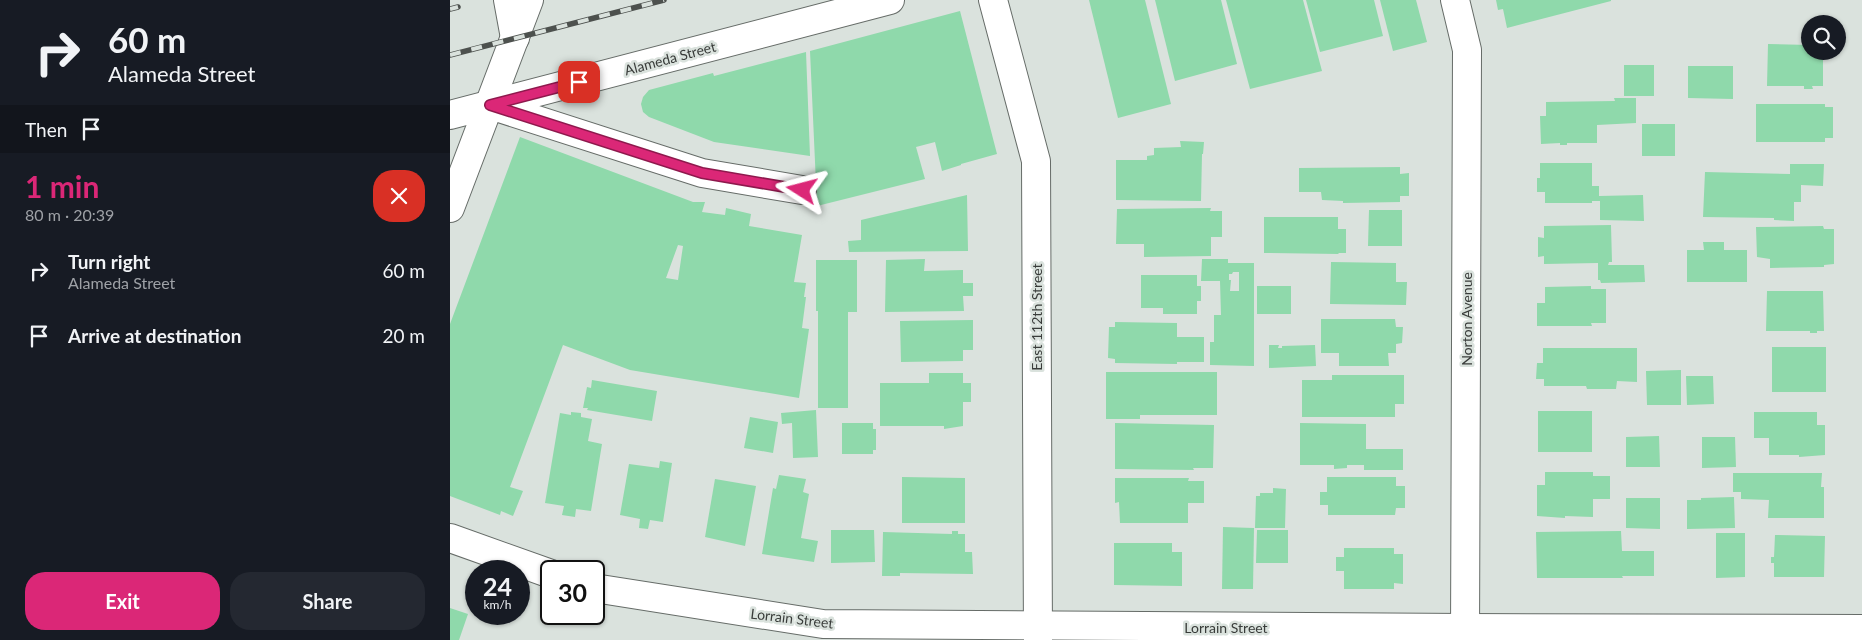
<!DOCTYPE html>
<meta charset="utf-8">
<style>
:root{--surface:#171b24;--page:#242831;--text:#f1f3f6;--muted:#9ea1a6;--accent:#db2777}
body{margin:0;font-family:Lato,sans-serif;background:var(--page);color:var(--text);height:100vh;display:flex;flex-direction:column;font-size:19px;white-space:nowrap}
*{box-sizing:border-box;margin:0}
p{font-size:16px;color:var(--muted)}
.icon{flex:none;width:28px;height:28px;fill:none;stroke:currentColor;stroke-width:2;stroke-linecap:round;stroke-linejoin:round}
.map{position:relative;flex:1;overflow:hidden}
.sheet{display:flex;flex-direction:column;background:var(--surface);width:450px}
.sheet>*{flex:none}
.hud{background:#171b24;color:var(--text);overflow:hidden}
.buttons{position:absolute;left:1351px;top:15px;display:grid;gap:10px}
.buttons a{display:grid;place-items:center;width:45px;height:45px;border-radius:50%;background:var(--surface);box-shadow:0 1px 4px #0004;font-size:25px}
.speed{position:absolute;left:15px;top:560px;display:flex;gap:10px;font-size:25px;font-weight:700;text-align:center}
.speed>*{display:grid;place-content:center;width:65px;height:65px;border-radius:50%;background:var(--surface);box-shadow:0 1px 4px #0004;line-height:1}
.speed small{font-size:12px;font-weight:400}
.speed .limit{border:2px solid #111;border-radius:8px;background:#fff;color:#111}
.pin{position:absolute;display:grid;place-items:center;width:42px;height:42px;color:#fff;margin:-21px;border-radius:10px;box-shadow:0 2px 8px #0006}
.me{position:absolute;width:55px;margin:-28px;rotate:279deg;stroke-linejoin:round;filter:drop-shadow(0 0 4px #0008)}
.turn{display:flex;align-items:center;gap:18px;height:105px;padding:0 25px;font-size:22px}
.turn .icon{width:65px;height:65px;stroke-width:2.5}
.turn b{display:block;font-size:35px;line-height:42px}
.then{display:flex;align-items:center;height:48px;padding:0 25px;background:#0003;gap:10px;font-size:19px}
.round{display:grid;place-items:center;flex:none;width:52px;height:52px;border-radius:20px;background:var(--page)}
.overview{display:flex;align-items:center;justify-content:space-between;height:85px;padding:0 25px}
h1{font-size:30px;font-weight:700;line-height:38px;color:var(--accent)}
.action{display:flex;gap:10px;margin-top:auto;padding:10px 25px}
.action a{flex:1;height:58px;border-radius:20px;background:var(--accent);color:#fff;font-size:20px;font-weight:700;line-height:58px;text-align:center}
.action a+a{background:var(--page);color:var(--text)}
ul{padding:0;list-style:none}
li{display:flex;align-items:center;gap:15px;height:65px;padding:0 25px}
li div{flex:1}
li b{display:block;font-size:19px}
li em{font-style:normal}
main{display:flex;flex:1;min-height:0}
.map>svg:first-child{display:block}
</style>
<main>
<section class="sheet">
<div class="hud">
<div class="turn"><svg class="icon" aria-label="right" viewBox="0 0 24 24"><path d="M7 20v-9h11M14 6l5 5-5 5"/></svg><div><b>60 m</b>Alameda Street</div></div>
<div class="then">Then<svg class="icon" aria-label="arrive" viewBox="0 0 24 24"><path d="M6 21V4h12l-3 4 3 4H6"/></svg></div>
</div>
<div class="overview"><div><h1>1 min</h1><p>80 m · 20:39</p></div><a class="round" style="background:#d93025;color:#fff"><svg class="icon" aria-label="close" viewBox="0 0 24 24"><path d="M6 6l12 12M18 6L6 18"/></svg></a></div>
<ul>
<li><svg class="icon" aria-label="right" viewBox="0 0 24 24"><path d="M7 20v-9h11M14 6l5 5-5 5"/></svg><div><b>Turn right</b><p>Alameda Street</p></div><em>60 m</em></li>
<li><svg class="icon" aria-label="arrive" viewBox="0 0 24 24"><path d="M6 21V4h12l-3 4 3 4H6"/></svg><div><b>Arrive at destination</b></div><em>20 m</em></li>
</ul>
<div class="action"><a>Exit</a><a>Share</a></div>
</section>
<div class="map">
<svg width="1412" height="640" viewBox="0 0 1412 640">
<rect width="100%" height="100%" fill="#dae2dd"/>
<g fill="#8fd9ab" fill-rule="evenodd">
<path d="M 639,0 L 695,0 L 721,104 L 668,118 Z"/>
<path d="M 705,0 L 771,0 L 787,64 L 725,81 Z"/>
<path d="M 776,0 L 853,0 L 872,71 L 800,89 Z"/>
<path d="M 856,0 L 924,0 L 933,36 L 870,52 Z"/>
<path d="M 930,0 L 966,0 L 977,42 L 943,51 Z"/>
<path d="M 1046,0 L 1161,0 L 1161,1 L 1057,28 L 1053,9 L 1048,10 Z"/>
<path d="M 510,11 L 547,154 L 511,164 L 511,165 L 492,171 L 485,142 L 466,147 L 475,179 L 367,206 L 360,51 Z"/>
<path d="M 1318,44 L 1360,45 L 1360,51 L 1366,51 L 1366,56 L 1373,56 L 1373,86 L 1362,86 L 1363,89 L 1354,89 L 1354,86 L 1317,86 Z"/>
<path d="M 356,52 L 360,156 L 264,142 L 199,117 L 193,112 L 191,104 L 193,97 L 199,90 L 263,73 L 264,76 Z"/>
<rect x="1174" y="65" width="30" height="31"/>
<path d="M 1238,66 L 1283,66 L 1283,99 L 1238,98 Z"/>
<path d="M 1164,98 L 1186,98 L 1186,123 L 1147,125 L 1147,143 L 1117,143 L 1117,145 L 1110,145 L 1110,143 L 1091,144 L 1090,116 L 1096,116 L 1096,102 L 1165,101 Z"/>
<path d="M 1306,104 L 1375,104 L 1375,107 L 1383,107 L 1383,138 L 1375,138 L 1375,142 L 1306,142 Z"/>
<rect x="1192" y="124" width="33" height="32"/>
<path d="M 70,137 L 243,202 L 255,202 L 252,212 L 275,215 L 276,208 L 301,214 L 299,226 L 352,235 L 344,282 L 356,283 L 354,297 L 356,297 L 352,328 L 359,329 L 349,398 L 180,370 L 113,345 L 60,487 L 73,491 L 63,516 L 51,511 L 50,515 L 0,496 L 0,324 ZM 228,245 L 233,246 L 228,280 L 216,278 Z"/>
<path d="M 730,141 L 754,142 L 753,154 L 752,154 L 751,201 L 666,200 L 666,160 L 697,160 L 697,156 L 704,155 L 704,148 L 731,147 Z"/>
<path d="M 1090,163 L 1142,163 L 1142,186 L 1149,186 L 1149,196 L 1193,195 L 1194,221 L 1150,220 L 1150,201 L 1142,201 L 1142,203 L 1095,203 L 1095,192 L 1087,192 L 1087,178 L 1090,178 Z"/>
<path d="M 1340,164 L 1374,164 L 1373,186 L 1351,185 L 1351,202 L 1344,202 L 1344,221 L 1324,220 L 1324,218 L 1253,217 L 1255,172 L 1340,174 Z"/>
<path d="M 950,167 L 950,174 L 959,173 L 959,196 L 950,196 L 950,202 L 893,203 L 893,201 L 872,200 L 871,192 L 849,192 L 849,168 Z"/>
<path d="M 517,195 L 518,251 L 399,252 L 398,241 L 411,240 L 411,220 Z"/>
<path d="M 761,208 L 760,211 L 772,211 L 772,237 L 761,237 L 761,256 L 694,257 L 694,244 L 666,244 L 667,209 Z"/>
<path d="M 919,210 L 952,210 L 952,246 L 918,246 Z"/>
<path d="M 814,217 L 888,217 L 888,229 L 896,229 L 896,253 L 888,253 L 889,254 L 814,253 Z"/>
<path d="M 1161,225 L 1162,262 L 1159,262 L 1158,265 L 1194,265 L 1195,282 L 1151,283 L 1150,280 L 1148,280 L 1148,263 L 1094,264 L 1094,256 L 1088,257 L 1088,237 L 1094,238 L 1094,226 Z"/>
<path d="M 1373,226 L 1374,229 L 1384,229 L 1384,264 L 1374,265 L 1374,267 L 1320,268 L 1320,259 L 1307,257 L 1306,227 Z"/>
<path d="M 1253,242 L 1274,242 L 1274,250 L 1297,250 L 1297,282 L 1237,282 L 1237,250 L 1254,250 Z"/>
<path d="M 475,259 L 474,271 L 513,270 L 513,283 L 523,283 L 523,296 L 513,296 L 514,311 L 435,312 L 436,260 Z"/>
<path d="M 752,259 L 778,259 L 778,263 L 804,263 L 804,366 L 760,365 L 760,342 L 764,342 L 764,315 L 771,315 L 770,281 L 751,281 ZM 783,272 L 789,272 L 789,291 L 780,291 L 781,280 L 779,280 L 779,274 L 782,274 Z"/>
<path d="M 366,260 L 407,260 L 407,312 L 398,312 L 398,408 L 368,408 L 368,311 L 366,311 Z"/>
<path d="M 881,262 L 946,263 L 946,282 L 957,282 L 956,305 L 880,304 Z"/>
<path d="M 691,275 L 747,275 L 747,286 L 751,286 L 751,301 L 747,301 L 747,314 L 713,314 L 713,308 L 691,308 Z"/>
<rect x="807" y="286" width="34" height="28"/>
<path d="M 1141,286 L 1141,289 L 1156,289 L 1156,323 L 1141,323 L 1142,326 L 1087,326 L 1087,303 L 1095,303 L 1095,287 Z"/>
<path d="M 1317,291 L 1373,291 L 1374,331 L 1367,331 L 1367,333 L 1360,333 L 1360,331 L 1316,331 Z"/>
<path d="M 871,319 L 945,319 L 946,327 L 953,327 L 952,343 L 946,344 L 946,353 L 938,353 L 939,366 L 889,366 L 889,353 L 871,353 Z"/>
<path d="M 523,320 L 523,350 L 513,350 L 513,361 L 451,362 L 450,321 Z"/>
<path d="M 665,322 L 727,323 L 727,337 L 754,337 L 754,362 L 727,362 L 727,364 L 665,363 L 665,359 L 658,358 L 659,327 L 665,327 Z"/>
<path d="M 819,345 L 829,345 L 828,348 L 832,348 L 832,346 L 865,345 L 866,366 L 819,368 Z"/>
<rect x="1322" y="347" width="54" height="45"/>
<path d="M 1093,348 L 1187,348 L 1187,382 L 1167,381 L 1166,389 L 1137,389 L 1136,386 L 1094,386 L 1094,379 L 1086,379 L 1087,363 L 1093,363 Z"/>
<path d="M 1231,370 L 1231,405 L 1197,405 L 1196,371 Z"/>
<path d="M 656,372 L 767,372 L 767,415 L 690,415 L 690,419 L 656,419 Z"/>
<path d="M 479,373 L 513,373 L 513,383 L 521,383 L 521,402 L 513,402 L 513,426 L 494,429 L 494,426 L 430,426 L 430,383 L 479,383 Z"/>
<path d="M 882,375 L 954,375 L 954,404 L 945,404 L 945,417 L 852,417 L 852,380 L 882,380 Z"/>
<path d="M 1236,376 L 1263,376 L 1264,404 L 1237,405 Z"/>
<path d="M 142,380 L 207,391 L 202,421 L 137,410 L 138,408 L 133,408 L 137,387 L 141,388 Z"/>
<path d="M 366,410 L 368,457 L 343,458 L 342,423 L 332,424 L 331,413 Z"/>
<rect x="1088" y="411" width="54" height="41"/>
<path d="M 121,412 L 131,413 L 131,417 L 142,419 L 138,441 L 152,444 L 141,511 L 126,509 L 125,517 L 112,515 L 114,506 L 95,503 L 110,413 L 121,415 Z"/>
<path d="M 1304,412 L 1367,412 L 1367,425 L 1375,425 L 1375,455 L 1349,457 L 1349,455 L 1319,455 L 1319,438 L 1304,438 Z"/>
<path d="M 300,417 L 328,422 L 323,453 L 294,448 Z"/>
<path d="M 392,423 L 423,423 L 423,429 L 426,429 L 426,450 L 423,450 L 423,454 L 392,454 Z"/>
<path d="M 665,423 L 764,425 L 763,468 L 743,468 L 744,470 L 665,469 Z"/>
<path d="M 850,423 L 916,424 L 916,449 L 953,449 L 953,470 L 914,470 L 914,465 L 897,465 L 897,468 L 884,469 L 884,465 L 850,465 Z"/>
<path d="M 1209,436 L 1210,467 L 1176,467 L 1176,437 Z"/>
<path d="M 1252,437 L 1285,437 L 1286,467 L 1252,468 Z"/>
<path d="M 210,461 L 222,463 L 213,522 L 200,520 L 198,529 L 189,528 L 190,519 L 170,515 L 179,464 L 209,468 Z"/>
<path d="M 1095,472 L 1143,472 L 1143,476 L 1160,476 L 1160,499 L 1143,499 L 1143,517 L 1115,516 L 1115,518 L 1087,516 L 1087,485 L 1095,485 Z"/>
<path d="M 1283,473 L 1372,473 L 1371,487 L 1374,487 L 1374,518 L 1318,518 L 1319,500 L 1291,499 L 1291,492 L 1283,492 Z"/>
<path d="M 329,475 L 356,479 L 353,492 L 359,494 L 351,538 L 368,541 L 364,562 L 312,554 L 323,488 L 326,489 Z"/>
<path d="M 452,477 L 515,478 L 515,523 L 452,523 Z"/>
<path d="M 877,477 L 946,477 L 946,486 L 955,486 L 955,508 L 946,508 L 945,515 L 878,515 L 878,505 L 870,505 L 870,492 L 877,492 Z"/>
<path d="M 665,478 L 739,478 L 738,481 L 754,481 L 754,503 L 738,503 L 738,523 L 670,523 L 669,502 L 665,503 Z"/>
<path d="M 265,479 L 306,486 L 295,546 L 255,537 Z"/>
<path d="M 823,488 L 836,489 L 835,528 L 805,528 L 806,496 L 810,496 L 810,493 L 823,493 Z"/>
<path d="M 1284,497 L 1285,528 L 1237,529 L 1237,500 L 1251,500 L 1251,498 Z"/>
<path d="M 1176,498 L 1210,498 L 1210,529 L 1176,528 Z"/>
<path d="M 773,527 L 804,528 L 803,589 L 772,589 Z"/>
<path d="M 381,530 L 424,530 L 425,562 L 381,563 Z"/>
<path d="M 807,530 L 838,530 L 838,563 L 806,563 Z"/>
<path d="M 502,531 L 508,531 L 508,534 L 515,534 L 515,552 L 522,552 L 523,574 L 450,573 L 450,576 L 432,576 L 433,532 L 502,534 Z"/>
<path d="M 1171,531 L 1172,551 L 1204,551 L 1204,576 L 1172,576 L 1173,578 L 1087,578 L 1086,532 Z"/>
<path d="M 1266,533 L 1295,533 L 1295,577 L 1266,578 Z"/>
<path d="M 1325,535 L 1375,536 L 1374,577 L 1324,577 L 1324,563 L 1321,563 L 1321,557 L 1324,557 Z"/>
<path d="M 664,543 L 722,543 L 722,552 L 732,552 L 732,586 L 664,585 Z"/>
<path d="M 894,548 L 944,548 L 944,554 L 953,554 L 953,584 L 944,583 L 944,589 L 894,589 L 894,571 L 886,571 L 886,557 L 894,557 Z"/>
<path d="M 0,608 L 18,614 L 9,640 L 0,640 Z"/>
</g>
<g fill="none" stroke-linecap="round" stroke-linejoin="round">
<defs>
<g id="minor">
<path d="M 543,0 L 586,161 L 588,640"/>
<path d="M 1005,0 L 1017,50 L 1015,640"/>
<path d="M 40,105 L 252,173 L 352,190"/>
<path d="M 0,538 L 101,574"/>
<path d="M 144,588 L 373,624 L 1016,628 L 1412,629"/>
</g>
<g id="tertiary">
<path d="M 0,115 L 440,0"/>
<path d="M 0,208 L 79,0"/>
</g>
<path id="primary" d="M 58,0 L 65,38"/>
</defs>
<use href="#minor" stroke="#666c68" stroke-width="30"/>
<use href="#tertiary" stroke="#666c68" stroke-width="30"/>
<use href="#primary" stroke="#666c68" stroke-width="30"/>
<use href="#minor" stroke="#fff" stroke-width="28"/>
<use href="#tertiary" stroke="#fff" stroke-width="28"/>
<use href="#primary" stroke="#fff" stroke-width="28"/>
<defs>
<g id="rail">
<path d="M 0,9 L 8,7"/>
<path d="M 0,55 L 214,0"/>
</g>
</defs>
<use href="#rail" stroke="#4d514e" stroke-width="5.5"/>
<use href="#rail" stroke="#dae2dd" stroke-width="4" stroke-dasharray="11" stroke-linecap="butt"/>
</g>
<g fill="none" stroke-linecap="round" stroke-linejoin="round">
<defs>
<path id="route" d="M 129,82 L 40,105 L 252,173 L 352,190"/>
</defs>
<use href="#route" stroke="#8e194d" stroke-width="12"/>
<use href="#route" stroke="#db2777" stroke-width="9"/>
</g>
<g text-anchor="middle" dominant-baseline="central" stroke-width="5" stroke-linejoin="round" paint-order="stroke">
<g font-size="14" fill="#393c3a" stroke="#dae2dd">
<text transform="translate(220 58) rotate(-15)">Alameda Street</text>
<text transform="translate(586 317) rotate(-90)">East 112th Street</text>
<text transform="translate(1016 319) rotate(-90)">Norton Avenue</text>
<text transform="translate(342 618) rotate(7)">Lorrain Street</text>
<text x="776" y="627">Lorrain Street</text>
</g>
</g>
</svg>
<div class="buttons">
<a><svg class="icon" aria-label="search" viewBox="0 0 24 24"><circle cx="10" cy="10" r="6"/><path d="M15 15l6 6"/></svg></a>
</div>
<div class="speed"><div>24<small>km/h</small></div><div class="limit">30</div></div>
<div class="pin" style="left:129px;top:82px;background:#d93025"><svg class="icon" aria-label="arrive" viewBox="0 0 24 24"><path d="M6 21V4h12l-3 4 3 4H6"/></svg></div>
<svg class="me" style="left:352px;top:190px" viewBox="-20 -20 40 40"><path d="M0-17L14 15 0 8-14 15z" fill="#db2777" stroke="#fff" stroke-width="4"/></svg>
</div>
</main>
